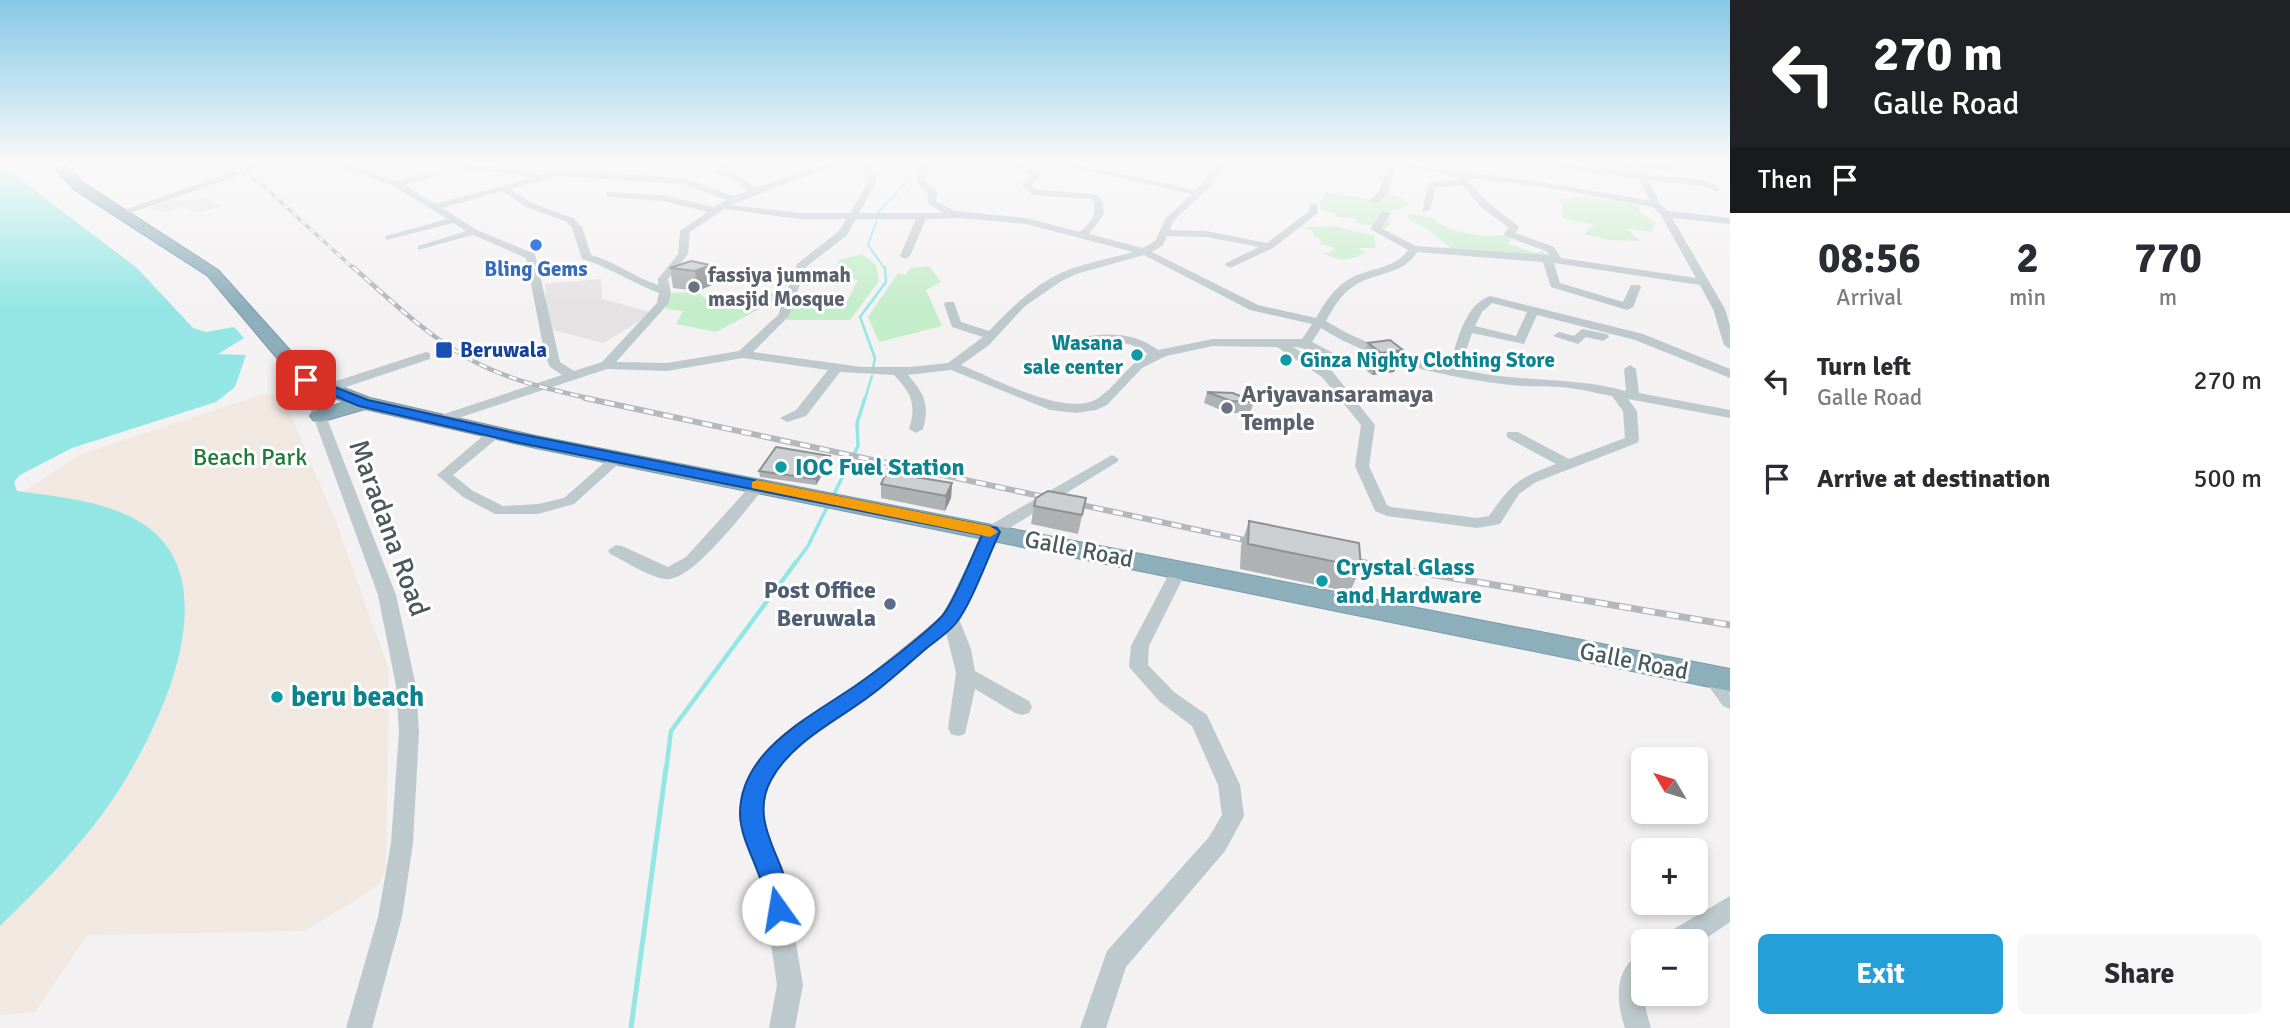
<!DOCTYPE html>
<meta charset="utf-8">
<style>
:root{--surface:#fff;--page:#f7f7f7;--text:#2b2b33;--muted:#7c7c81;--accent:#269ed8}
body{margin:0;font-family:Signika,sans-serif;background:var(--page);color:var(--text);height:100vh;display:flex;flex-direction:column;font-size:26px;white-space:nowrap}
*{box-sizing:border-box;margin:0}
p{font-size:23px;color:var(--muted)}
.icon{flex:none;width:38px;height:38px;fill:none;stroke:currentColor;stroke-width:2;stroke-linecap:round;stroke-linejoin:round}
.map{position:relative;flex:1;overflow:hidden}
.drawer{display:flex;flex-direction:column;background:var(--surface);width:560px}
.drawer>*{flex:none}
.banner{background:#202124;color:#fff;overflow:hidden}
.needle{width:46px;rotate:308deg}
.tools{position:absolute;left:1631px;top:747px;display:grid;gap:14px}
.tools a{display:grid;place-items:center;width:77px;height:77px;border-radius:10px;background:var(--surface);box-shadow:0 4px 10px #0003;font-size:35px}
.pin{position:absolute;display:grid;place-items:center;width:60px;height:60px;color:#fff;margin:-30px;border-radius:14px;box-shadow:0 4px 10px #0006}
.me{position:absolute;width:77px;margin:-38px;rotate:347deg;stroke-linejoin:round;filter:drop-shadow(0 0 5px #0008)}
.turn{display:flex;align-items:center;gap:24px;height:147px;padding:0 28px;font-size:32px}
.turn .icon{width:91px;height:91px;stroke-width:2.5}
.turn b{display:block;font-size:49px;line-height:60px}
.then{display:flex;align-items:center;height:66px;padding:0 28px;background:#0003;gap:14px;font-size:26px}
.eta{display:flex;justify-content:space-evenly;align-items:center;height:119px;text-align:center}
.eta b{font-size:42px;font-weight:800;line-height:49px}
.button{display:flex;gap:14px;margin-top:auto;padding:14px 28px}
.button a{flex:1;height:80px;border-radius:10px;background:var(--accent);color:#fff;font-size:28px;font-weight:800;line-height:80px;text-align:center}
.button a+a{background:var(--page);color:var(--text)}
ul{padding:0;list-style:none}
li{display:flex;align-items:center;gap:21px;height:98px;padding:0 28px}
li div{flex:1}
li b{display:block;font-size:26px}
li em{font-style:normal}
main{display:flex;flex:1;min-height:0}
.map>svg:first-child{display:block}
</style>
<main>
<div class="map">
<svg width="1730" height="1028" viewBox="0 0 1730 1028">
<rect width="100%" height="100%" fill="#f3f1f2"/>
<g fill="#e4e2e3">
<path d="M 204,197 L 223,206 L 198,213 L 183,207 L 161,213 L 147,206 L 169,200 L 190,201 Z"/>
<path d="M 601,279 L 602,299 L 653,313 L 603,343 L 546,328 L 545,284 Z"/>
</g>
<g fill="#c4edca">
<path d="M 1324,192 L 1371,199 L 1387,193 L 1401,197 L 1410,205 L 1387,213 L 1391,223 L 1385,229 L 1354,222 L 1357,219 L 1337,217 L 1336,214 L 1319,209 Z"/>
<path d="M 1587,197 L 1638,205 L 1640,213 L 1656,223 L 1652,232 L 1625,228 L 1641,241 L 1608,240 L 1584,234 L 1594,225 L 1562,218 L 1563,206 L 1558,199 Z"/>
<path d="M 1408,213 L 1432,218 C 1440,228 1470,235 1484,236 C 1495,237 1500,233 1511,239 L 1508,244 L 1536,253 L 1543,251 L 1548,257 L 1453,250 L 1430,231 L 1408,219 Z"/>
<path d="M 1335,226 L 1374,236 L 1376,248 L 1358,248 L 1366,253 C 1351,260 1339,263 1324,253 L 1331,252 L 1334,248 L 1320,244 L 1321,239 L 1314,236 L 1314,232 L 1302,227 Z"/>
<path d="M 862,254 L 876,265 L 879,281 L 850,320 L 786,320 L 796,301 L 847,301 L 858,280 L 841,277 L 843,269 L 836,266 L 839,260 Z"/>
<path d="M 929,266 L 941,282 L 926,290 L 942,326 L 879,342 L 868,317 L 898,273 L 905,275 L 911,268 Z"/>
<path d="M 698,292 L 706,299 L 734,293 L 743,299 L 769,292 L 784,296 L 716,332 L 676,324 L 683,311 L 666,309 L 670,293 Z"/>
</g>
<path fill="#f0e8e1" d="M 276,394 L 283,397 L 337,525 L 389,670 L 386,869 L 379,883 L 367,893 L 305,931 L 87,935 L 35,1012 L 0,1015 L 0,926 L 24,903 L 173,676 L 184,621 L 185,595 L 90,502 L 23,492 L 79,455 L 261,395 Z"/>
<path fill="#94e6e4" d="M 0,164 L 137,268 L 193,328 L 206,332 L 234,327 L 244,338 L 218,354 L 246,355 L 235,387 L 216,402 L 72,448 L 20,475 L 14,482 L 17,491 C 58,497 103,500 140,522 C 234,579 158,732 113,799 C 82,845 40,887 0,926 Z"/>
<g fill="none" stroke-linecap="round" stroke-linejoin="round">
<g stroke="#94e6e4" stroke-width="2">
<path d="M 878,212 L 920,169"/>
<path d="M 878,217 L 868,245 L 885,269"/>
</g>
<g stroke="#94e6e4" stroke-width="2.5">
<path d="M 873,368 L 875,358 L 860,317 L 886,282 L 885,267"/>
<path d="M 865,399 L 872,376"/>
</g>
<g stroke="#94e6e4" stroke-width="3.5">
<path d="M 832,498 L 858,446 L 857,423 L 865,398"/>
<path d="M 795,564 L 808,546 L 828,505"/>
</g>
<path stroke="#94e6e4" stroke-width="4.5" d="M 666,770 L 671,731 L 796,562"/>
<path stroke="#94e6e4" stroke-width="5" d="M 631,1028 L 666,768"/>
<defs>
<path id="highway" d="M 49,163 L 63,163 L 85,184 L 218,270 L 313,376 L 370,398 L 536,436 L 1730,669 L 1730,691 L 536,448 L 365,409 L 320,422 L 313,420 L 310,416 L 313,412 L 345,402 L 299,384 L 208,276 L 75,190 Z"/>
</defs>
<use href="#highway" stroke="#789aa8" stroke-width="2"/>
<g fill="#bec9cd" fill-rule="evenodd">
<path d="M 249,163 L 259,163 L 246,173 L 124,215 L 116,213 L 240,169 Z"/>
<path d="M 329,163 L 343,163 L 397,181 L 434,172 L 434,176 L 404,185 L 436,204 L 532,178 L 509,173 L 464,170 L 464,166 L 467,165 L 509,167 L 540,175 L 558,170 L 684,178 L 733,196 L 748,191 L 735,181 L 716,173 L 716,169 L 725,163 L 736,163 L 726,171 L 741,177 L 755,188 L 826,163 L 839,163 L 731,205 L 800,213 L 850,213 L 869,181 L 860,163 L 868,163 L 877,181 L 859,213 L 944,213 L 928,204 L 928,194 L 916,181 L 920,169 L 909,163 L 921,163 L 929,168 L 925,180 L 938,193 L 936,201 L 955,211 L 1026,218 L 1080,232 C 1091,222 1099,214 1092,199 L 1033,195 L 1021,185 L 1031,176 L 1030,174 L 1007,163 L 1020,163 L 1038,172 L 1040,177 L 1031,185 L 1036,189 L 1098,195 L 1103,203 L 1104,214 L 1089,234 L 1143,248 L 1155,241 L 1166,218 L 1192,194 L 1073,168 L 1073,164 L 1196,190 L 1219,163 L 1228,163 L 1211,186 L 1173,221 L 1170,230 L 1206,231 L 1267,243 L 1308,212 L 1311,204 L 1317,204 L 1318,213 L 1273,248 L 1230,268 L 1225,265 L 1226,263 L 1259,247 L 1206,237 L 1167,236 L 1163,245 L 1152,252 L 1258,305 L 1316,318 C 1325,302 1336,285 1353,277 C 1371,268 1396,268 1408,250 L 1370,229 L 1383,211 L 1391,213 L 1381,228 L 1416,246 L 1549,255 L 1546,251 L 1505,236 L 1504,234 L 1509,228 L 1480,206 L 1463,186 L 1436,187 L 1430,210 L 1422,212 L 1429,182 L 1459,180 L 1457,177 L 1397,164 L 1388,192 L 1378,203 L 1372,203 L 1370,201 L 1379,191 L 1389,163 C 1411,163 1431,169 1453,171 C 1519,178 1584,189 1650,201 L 1638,179 L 1531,163 L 1559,163 L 1630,172 L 1620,163 L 1672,163 L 1673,168 L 1669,171 L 1633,166 C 1658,185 1697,170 1721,189 L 1716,192 L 1707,187 L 1649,180 L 1660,204 L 1668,211 L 1730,218 L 1730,224 L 1672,218 L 1725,309 L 1730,326 L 1730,349 L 1724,345 L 1713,309 L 1700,285 L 1554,263 L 1560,283 L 1623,302 L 1631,285 L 1639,285 L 1641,287 L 1633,307 L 1627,310 L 1551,287 L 1543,262 L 1417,252 C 1404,275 1374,272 1354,286 C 1341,294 1333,308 1326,321 C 1364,345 1405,356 1449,367 C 1457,343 1464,305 1490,296 L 1643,334 L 1730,369 L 1730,378 L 1635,340 L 1537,315 L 1524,344 L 1472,333 L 1460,369 C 1515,383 1573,376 1626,391 L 1624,369 L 1630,365 L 1636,369 L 1639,393 L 1730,410 L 1730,418 L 1628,399 L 1637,411 L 1639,440 L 1637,443 L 1536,482 L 1519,494 L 1500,524 L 1477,528 L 1387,516 L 1375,511 L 1355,466 L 1361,425 L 1322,377 L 1277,347 L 1213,346 L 1166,356 L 1142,368 L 1107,405 L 1096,410 L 1076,413 L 1050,410 L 951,370 L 908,375 C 924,393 930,405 923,429 L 916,433 L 909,429 C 917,404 911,393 894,375 L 840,372 L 806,416 L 787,422 L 780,418 L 796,410 L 828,370 L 743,358 L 667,371 L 607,369 L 440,424 L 435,423 L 433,420 L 435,417 L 562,375 L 550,367 L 545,356 L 526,258 L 473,235 L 418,250 L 418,246 L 466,231 L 453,223 L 386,240 L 386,236 L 447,219 L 394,186 ZM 558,176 L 683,184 L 726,200 L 714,207 L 663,195 L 606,192 L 606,196 L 609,197 L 663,201 L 708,212 L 680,231 L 678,254 L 658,279 L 658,285 C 634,277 616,262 591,255 L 582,227 L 573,218 L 532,203 L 510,189 ZM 1466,178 L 1545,187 L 1653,207 L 1661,215 L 1696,278 L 1561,258 L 1554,247 L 1515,233 L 1519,227 L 1517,225 L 1487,202 ZM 502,191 L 526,207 L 567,222 L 572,228 L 582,259 C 610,267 632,283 659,293 L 657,303 L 602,362 L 574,371 L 560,362 L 535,254 L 477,230 L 442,208 ZM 724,209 L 800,219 L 846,219 L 839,231 L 797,264 L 778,315 L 739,351 L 667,363 L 616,362 L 668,304 L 671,293 L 668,279 L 688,254 L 690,232 ZM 961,218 L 1026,224 L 1133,252 C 1112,258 1089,262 1068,270 C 1037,282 1012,307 989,331 L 961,322 L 954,302 L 946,302 L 944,304 L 952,327 L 983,337 L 948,363 L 910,367 L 862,367 L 753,352 L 789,316 L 806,267 L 847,235 L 856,219 L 916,219 L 900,256 L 905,259 L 910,256 L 926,219 ZM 1144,255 L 1250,310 L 1312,324 L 1302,339 L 1213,339 L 1158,350 C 1135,332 1106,332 1078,338 L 1078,344 C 1106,348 1119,333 1148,354 C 1127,365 1118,384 1100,397 C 1069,420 994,378 961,365 L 989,345 L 1025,306 L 1060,282 L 1076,274 ZM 1492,303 L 1527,312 L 1516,336 L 1475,326 L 1482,312 ZM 1321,328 C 1374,362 1449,378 1511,385 C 1527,387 1543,386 1559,387 C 1577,388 1595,393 1612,396 L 1623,411 L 1625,438 L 1569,459 L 1518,432 L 1508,432 L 1506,435 L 1508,438 L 1556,464 C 1517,479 1513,482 1489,516 L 1477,518 L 1391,507 L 1387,505 L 1369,466 L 1375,425 L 1332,371 L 1293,347 C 1309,346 1321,363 1337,361 L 1337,355 L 1312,342 Z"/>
<path d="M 1712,163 L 1720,163 L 1720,164 L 1716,167 Z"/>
<path d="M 1582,329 L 1607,334 L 1609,337 L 1603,341 L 1586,337 L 1578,344 L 1553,336 L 1559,332 L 1574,336 Z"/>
<path d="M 426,352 L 430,353 L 430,359 L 331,392 L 326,393 L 319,389 L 321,386 Z"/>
<path d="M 306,376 L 312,380 L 396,595 L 416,686 L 419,732 L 413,843 L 402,917 L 372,1028 L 346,1028 L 378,917 L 391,843 L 399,732 L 396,686 L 378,595 L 300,380 Z"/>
<path d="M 495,429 L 500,430 L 502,433 L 500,436 L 453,475 L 473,491 L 503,506 L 538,504 L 564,498 L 613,455 L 623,455 L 625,458 L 574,504 L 538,514 L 495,514 L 463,497 L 437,475 L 490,430 Z"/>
<path d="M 1112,455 L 1119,459 L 1117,462 L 998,535 L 959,619 L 971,649 L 975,671 L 1029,701 L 1032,707 L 1029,713 L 1022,715 L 1015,713 L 975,689 L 965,734 L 958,736 L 951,734 L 948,728 L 956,673 L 946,632 L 872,694 L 820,730 L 782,762 L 765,793 L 762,816 L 767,839 L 786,883 L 803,985 L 795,1028 L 769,1028 L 777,985 L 762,883 L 745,839 L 740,816 L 743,793 L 754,770 L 768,750 L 806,718 L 858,684 L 943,615 L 985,528 Z"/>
<path d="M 759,480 L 764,482 L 767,485 L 764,488 C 747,508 691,584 665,579 C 647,576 627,562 610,554 L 608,550 L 616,545 L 622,546 L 668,567 L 686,557 L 754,482 Z"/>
<path d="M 1179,564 L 1187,570 L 1149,646 L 1148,665 L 1174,692 L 1207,715 L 1240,785 L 1244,816 L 1225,851 L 1126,967 L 1106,1028 L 1080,1028 L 1107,951 L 1209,837 L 1222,815 L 1218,785 L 1192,726 L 1160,702 L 1129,667 L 1131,646 L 1171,570 Z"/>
<path d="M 1712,670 C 1730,675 1730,693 1730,709 L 1723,706 L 1702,677 L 1705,672 Z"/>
<path d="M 1730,896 L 1730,922 L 1696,945 L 1696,942 L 1664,942 L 1667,933 Z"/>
<path d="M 1643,953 L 1644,1003 L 1651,1028 L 1625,1028 C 1616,1002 1613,966 1643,953 Z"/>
</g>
<use href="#highway" fill="#8dafbc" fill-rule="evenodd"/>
<defs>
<path id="rail-far3" d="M 225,163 L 259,182 L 354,269"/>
<path id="rail-far2" d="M 353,267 C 390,300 431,339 475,362 C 512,381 552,390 592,399"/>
<g id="rail-far1">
<path d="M 585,398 L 1263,544"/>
<path d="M 1342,559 L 1370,564"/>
</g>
<path id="rail" d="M 1359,562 L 1730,625"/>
</defs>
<use href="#rail-far3" stroke="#b4b8bb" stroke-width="3.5"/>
<use href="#rail-far2" stroke="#b4b8bb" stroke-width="4.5"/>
<use href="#rail-far1" stroke="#b4b8bb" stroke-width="6"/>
<use href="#rail" stroke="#b4b8bb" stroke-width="7"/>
<use href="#rail-far3" stroke="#fff" stroke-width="2" stroke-dasharray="6" stroke-linecap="butt"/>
<use href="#rail-far2" stroke="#fff" stroke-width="2.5" stroke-dasharray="8" stroke-linecap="butt"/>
<use href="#rail-far1" stroke="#fff" stroke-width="3.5" stroke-dasharray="10" stroke-linecap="butt"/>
<use href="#rail" stroke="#fff" stroke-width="4.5" stroke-dasharray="12" stroke-linecap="butt"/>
</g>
<g fill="#afb2b5">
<path d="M 691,261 L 712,285 L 697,291 L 673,288 L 670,268 Z"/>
<path d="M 1368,343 L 1403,350 L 1394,372 L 1372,375 L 1360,365 Z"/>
<path d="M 1207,392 L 1254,402 L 1250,413 L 1228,413 L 1204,403 Z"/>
<path d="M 830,456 L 830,462 L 816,485 L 760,477 L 759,471 Z"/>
<path d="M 900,469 L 900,474 L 952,483 L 951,498 L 945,511 L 881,498 L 881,484 Z"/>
<path d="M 1086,498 L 1078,534 L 1031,524 L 1034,506 Z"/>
<path d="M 1249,521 L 1361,567 L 1350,592 L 1240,569 L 1241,546 Z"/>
</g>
<g fill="#8e9193">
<path d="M 710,265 L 712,285 L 697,291 L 695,271 Z"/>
<path d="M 1403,350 L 1394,372 L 1372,375 L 1381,353 Z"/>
<path d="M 830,456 L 830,462 L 816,485 L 816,479 Z"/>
<path d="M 952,483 L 951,498 L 945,511 L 946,496 Z"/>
</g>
<g fill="#cbcfd2" stroke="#8e9193" stroke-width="2">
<path d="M 691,261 L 710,265 L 695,271 L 670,268 Z"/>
<path d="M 1390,340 L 1403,350 L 1381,353 L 1368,343 Z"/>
<path d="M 1207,392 L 1233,393 L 1254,402 L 1231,401 Z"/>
<path d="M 776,447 L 830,456 L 816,479 L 759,471 Z"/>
<path d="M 889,467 L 900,469 L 897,474 L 952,483 L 946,496 L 881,484 Z"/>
<path d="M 1048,491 L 1086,498 L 1082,515 L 1034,506 L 1036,498 Z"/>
<path d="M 1249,521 L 1359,543 L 1361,567 L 1248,544 Z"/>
</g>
<linearGradient id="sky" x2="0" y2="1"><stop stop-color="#86c8e6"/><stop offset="0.53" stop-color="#faf9f9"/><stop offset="1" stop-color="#faf9f9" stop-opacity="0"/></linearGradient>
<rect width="1730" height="307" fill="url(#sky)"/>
<path fill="#1a73e8" stroke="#114b97" stroke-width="2" d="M 306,376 L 368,400 L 515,433 L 997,528 L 1000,532 C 988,556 972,603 956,623 C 949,632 937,640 928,647 C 909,663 891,680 871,695 C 837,721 792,741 771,780 C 743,831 804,876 786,917 L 778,920 L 769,917 C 764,905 765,893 761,881 C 754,859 741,838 740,815 C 739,751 810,717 855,686 C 877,671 924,635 942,616 C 955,601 972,556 982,535 L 515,442 L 359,406 L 301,382 L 301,377 Z"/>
<path fill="#f59e0b" d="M 757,480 L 990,526 L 998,532 L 990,537 L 752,488 L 752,482 Z"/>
<circle fill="#3f7fe0" stroke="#fff" stroke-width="2.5" cx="536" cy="245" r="7"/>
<g fill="#6b7280" stroke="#fff" stroke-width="2.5">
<circle cx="694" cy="287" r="7"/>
<circle cx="1227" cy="408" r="7"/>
</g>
<rect fill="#1a4fb4" stroke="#fff" stroke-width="2.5" x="435" y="341" width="18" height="18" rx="3.5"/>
<g fill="#0f9aa8" stroke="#fff" stroke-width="2.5">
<circle cx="1137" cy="355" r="7"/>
<circle cx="1286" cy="360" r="7"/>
<circle cx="781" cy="467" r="7"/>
<circle cx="1322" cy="581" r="7"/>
<circle cx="277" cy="697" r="7"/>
</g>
<circle fill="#5c6f8a" stroke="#fff" stroke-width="2.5" cx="890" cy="604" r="7"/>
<g text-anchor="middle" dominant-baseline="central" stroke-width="6" stroke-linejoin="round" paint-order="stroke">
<g font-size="21" font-weight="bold" fill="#366cbe" stroke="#fff">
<text x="536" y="269">Bling Gems</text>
</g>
<g font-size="21" font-weight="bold" fill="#5b616d" stroke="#fff" text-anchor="start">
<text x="708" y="275">fassiya jummah<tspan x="708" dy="24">masjid Mosque</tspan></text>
</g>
<g font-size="21" font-weight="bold" fill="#0d838f" stroke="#fff" text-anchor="end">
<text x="1123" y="343">Wasana<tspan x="1123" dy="24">sale center</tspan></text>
<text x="1300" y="360" text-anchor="start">Ginza Nighty Clothing Store</text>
</g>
<g font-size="21" font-weight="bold" fill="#164399" stroke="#fff" text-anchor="start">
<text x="460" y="350">Beruwala</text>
</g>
<g font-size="24" font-weight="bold" fill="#5b616d" stroke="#fff" text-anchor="start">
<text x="1241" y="394">Ariyavansaramaya<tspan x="1241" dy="28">Temple</tspan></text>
</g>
<g font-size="24" fill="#1e7b37" stroke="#fff">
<text x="250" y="457">Beach Park</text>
</g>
<g font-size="24" font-weight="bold" fill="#0d838f" stroke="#fff" text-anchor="start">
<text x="795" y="467">IOC Fuel Station</text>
<text x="1336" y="567">Crystal Glass<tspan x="1336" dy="28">and Hardware</tspan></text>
</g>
<g font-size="24" fill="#4a595d" stroke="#fff">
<text transform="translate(1079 549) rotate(11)">Galle Road</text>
<text transform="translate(1634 661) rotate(11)">Galle Road</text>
</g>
<g font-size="24" font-weight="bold" fill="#4e5e75" stroke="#fff" text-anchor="end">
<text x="876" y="590">Post Office<tspan x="876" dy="28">Beruwala</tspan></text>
</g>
<g font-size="28" fill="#4a595d" stroke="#fff">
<text transform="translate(389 528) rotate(70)">Maradana Road</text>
</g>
<g font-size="28" font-weight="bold" fill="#0d838f" stroke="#fff" text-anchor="start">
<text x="291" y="697">beru beach</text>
</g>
</g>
</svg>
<div class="tools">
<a><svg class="needle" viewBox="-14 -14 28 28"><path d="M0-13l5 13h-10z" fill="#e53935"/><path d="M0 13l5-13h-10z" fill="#7c7c81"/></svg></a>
<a>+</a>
<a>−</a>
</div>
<div class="pin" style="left:306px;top:380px;background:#d93025"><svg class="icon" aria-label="arrive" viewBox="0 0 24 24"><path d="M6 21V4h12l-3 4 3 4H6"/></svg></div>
<svg class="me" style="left:778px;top:909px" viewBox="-20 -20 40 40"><circle r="19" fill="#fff"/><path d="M0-13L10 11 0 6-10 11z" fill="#1a73e8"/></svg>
</div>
<section class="drawer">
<div class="banner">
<div class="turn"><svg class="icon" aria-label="left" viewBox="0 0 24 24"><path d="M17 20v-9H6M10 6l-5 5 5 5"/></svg><div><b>270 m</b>Galle Road</div></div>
<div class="then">Then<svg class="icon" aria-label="arrive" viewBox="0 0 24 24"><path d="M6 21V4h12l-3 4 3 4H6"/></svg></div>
</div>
<div class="eta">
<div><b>08:56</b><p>Arrival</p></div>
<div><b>2</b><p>min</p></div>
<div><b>770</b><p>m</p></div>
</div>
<ul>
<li><svg class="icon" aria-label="left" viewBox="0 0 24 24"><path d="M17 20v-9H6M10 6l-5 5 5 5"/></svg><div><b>Turn left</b><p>Galle Road</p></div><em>270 m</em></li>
<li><svg class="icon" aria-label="arrive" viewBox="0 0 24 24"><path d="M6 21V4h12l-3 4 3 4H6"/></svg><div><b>Arrive at destination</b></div><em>500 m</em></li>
</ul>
<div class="button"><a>Exit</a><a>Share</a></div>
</section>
</main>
